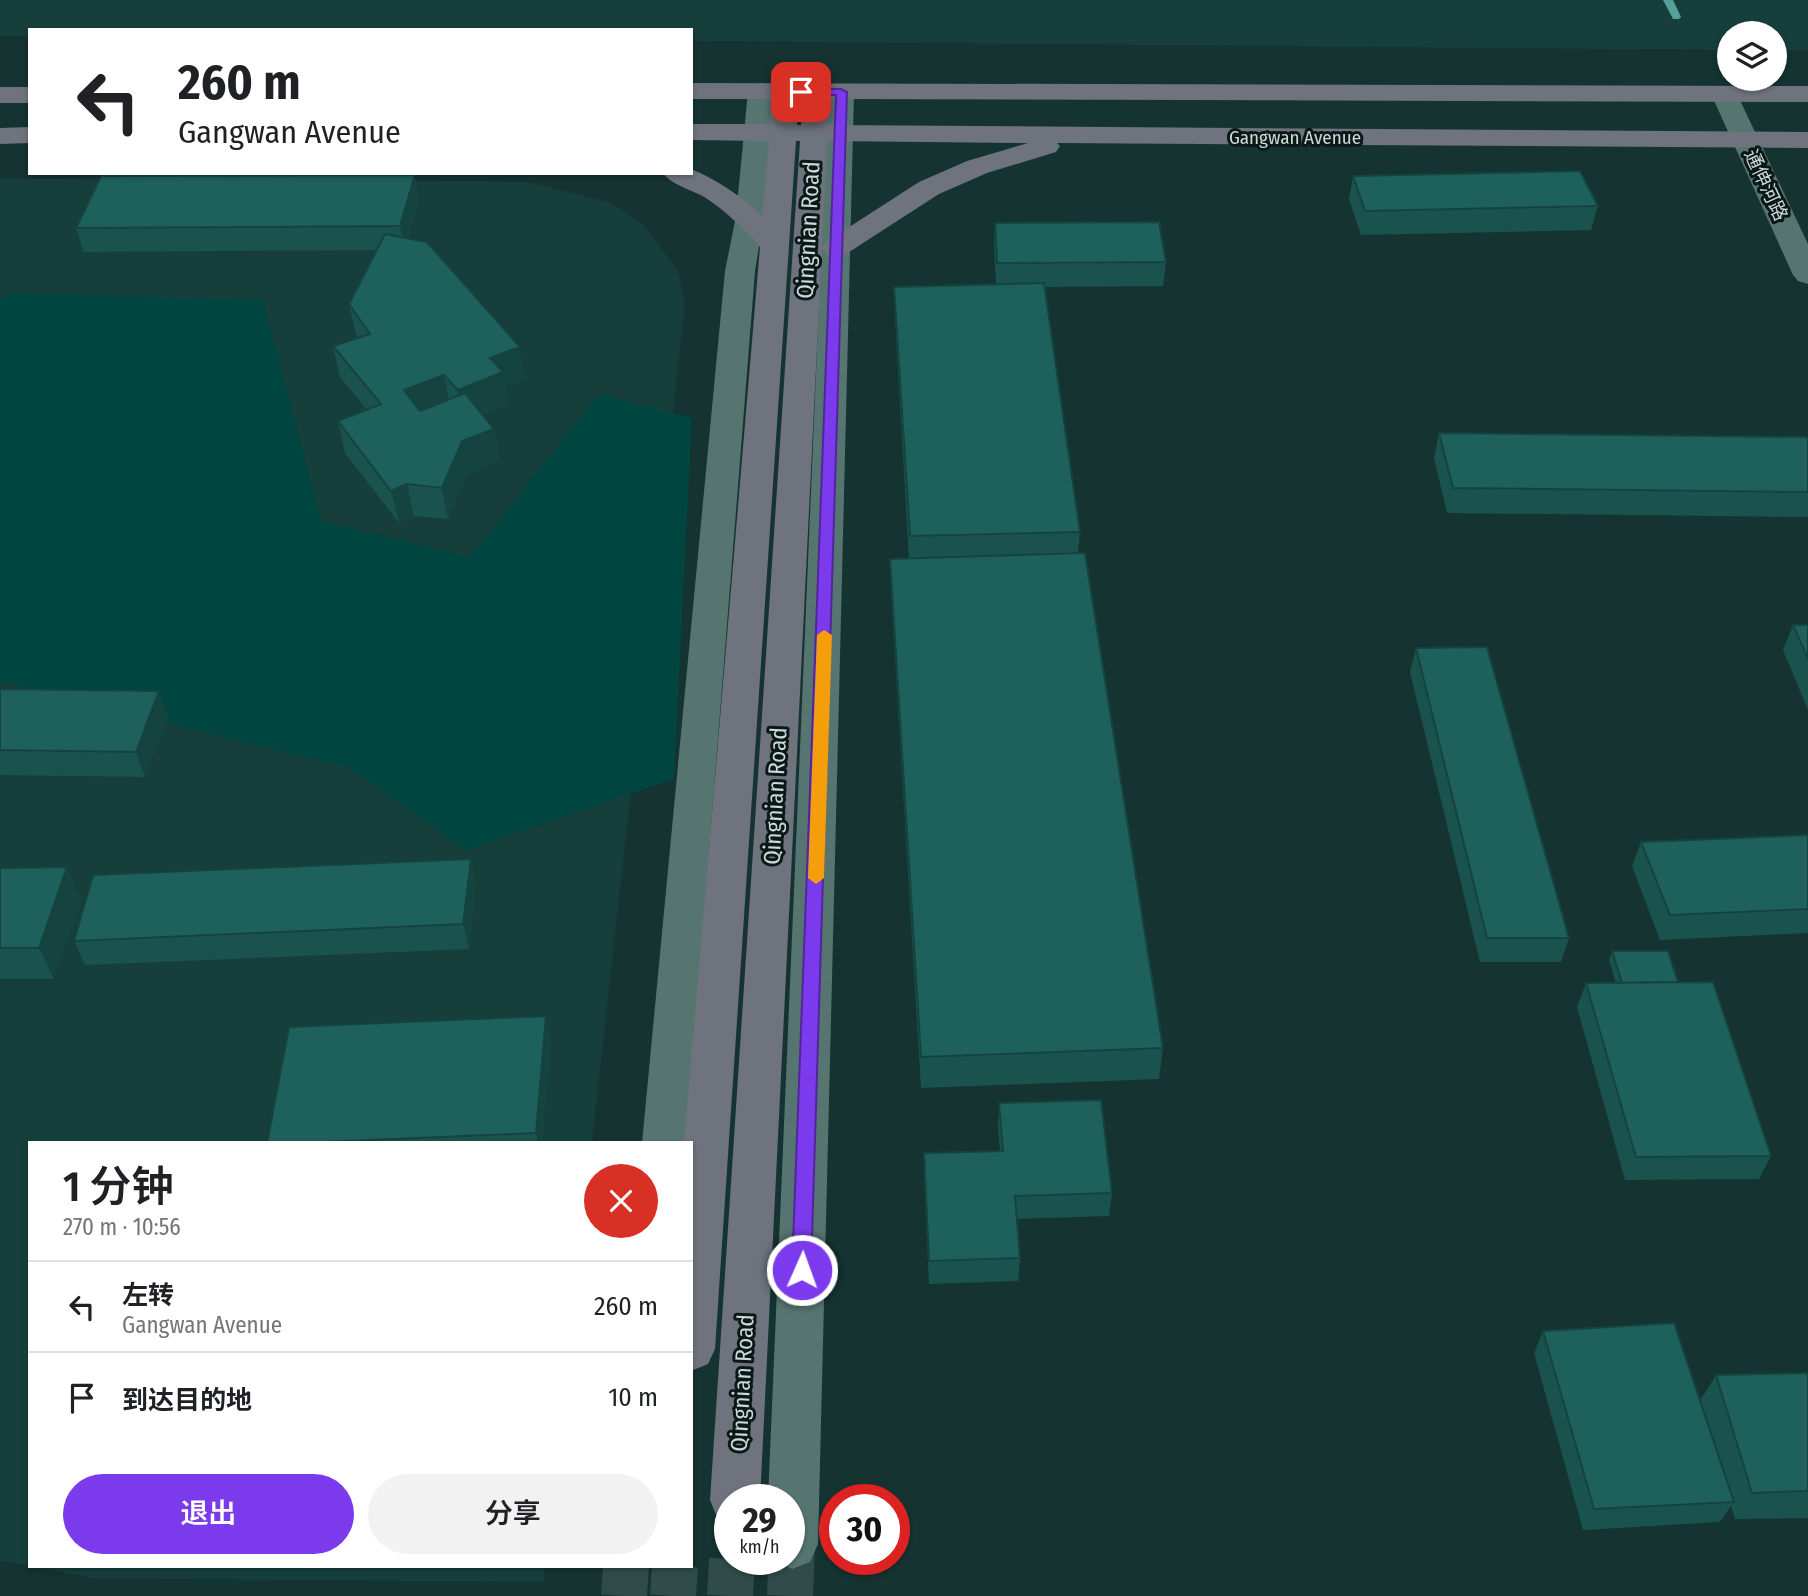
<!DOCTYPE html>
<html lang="zh">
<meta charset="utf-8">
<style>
:root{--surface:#fff;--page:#f2f2f2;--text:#202124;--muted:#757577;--line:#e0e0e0;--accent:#7c3aed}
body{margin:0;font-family:"Fira Sans Condensed","Noto Sans SC",sans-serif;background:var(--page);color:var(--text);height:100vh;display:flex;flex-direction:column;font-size:26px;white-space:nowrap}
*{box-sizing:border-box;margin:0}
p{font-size:23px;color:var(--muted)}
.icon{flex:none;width:38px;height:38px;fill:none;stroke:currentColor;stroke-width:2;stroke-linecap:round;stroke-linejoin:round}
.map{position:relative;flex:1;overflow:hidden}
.side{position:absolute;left:28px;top:1141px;width:665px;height:427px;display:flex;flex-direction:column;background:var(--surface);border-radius:0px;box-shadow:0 2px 5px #0004}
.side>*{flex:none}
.guide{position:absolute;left:28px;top:28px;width:665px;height:147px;border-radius:0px;box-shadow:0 2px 5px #0004;background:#fff;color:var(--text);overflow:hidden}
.tools{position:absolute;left:1717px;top:21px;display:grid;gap:14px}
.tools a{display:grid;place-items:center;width:70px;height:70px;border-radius:50%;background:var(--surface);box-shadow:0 2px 5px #0004;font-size:35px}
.speed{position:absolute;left:714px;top:1484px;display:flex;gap:14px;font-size:35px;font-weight:700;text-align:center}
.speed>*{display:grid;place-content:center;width:91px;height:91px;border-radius:50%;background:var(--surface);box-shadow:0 2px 5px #0004;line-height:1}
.speed small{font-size:18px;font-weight:400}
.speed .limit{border:10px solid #d22;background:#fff;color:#111}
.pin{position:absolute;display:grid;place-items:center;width:60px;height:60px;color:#fff;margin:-30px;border-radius:14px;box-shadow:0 4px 10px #0006}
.me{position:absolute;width:77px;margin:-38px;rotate:2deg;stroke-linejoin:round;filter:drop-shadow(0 0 5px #0008)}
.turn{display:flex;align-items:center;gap:24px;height:147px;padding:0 35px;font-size:32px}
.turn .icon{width:91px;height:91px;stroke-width:2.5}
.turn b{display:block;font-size:49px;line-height:60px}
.round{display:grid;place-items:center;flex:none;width:74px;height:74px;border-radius:37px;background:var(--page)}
.head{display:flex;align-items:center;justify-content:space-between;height:119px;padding:0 35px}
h1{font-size:42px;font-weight:600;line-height:52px}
.cta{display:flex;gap:14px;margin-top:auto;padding:14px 35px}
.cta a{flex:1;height:80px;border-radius:42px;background:var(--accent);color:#fff;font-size:28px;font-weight:600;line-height:80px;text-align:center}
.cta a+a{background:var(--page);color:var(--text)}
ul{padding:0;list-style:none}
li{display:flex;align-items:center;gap:21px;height:91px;padding:0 35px;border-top:2px solid var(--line)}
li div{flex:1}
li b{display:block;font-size:26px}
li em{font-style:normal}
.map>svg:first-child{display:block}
</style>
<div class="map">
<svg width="1808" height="1596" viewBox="0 0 1808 1596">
<rect width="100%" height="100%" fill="#153331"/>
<g fill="#163f3c">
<path d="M 0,0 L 1808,0 L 1808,50 L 1775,50 L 1774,33 L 1729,33 L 1729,50 L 691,41 L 691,30 L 30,30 L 30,36 L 0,36 Z"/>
<path d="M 0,178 L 528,182 L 612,203 L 644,225 L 678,271 L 685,304 L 592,1143 L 30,1143 L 30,1566 L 0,1561 Z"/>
<path d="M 30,1566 L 545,1566 L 543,1582 L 92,1578 Z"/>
</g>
<path fill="#014541" d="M 9,293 L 263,300 L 321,521 L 470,557 L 599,394 L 692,418 L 674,779 L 466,850 L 350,768 L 0,681 L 0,301 Z"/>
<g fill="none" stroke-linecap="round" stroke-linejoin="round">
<path fill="#57a09a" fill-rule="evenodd" d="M 1663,0 L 1673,0 L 1681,17 L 1679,19 L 1673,19 Z"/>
<g stroke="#304c4a" stroke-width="46" stroke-dasharray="46 23" stroke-linecap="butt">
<path d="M 624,1596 L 626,1566"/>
<path d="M 790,1596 L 792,1544"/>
</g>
<g stroke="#304c4a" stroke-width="46" stroke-dasharray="46 23" stroke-linecap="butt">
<path d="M 673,1596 L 675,1566"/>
<path d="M 730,1596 L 732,1559"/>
</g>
<g fill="#567571" fill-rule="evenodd">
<path d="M 761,83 L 770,85 L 774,91 L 764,216 L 755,271 L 686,1143 L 642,1143 L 725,271 L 736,216 L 748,91 L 752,85 Z"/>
<path d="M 841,84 L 850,86 L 854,92 L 818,1544 L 810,1562 L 792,1569 L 773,1559 L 789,1559 L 789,1500 L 768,1500 L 828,92 L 832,86 Z"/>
<path d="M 1724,86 L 1733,88 L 1737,94 L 1808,244 L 1808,284 L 1798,281 L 1793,275 L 1711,94 L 1715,88 Z"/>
</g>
<g fill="#6e737d" fill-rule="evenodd">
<path d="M 691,83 L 1808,86 L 1808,102 L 829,99 L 828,125 L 1808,132 L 1808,148 L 1057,143 L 1060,146 L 1056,152 L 987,173 L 939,194 L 846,254 L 836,257 L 826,254 L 822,248 L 760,1500 L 730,1500 L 730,1522 L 717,1517 L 710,1500 L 800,141 L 796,141 L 715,1349 L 708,1364 L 691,1371 L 691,1143 L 684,1143 L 760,247 C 744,229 727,212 706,198 C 693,190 671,185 663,173 L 691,173 L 691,169 C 718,180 741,196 762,216 L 769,141 L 691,140 L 691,124 L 770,124 L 772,99 L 691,99 ZM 799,99 L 802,99 L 801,125 L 797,125 ZM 827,141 L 1028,143 L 967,161 L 919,182 L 826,242 L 822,248 Z"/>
<rect x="0" y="87" width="30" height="16"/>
<path d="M 30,127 L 30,143 L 0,144 L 0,128 Z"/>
</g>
</g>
<g fill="#1a534e">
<path d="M 1353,176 L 1598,206 L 1591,230 L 1361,235 L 1349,199 Z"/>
<path d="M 419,199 L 408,238 L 525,378 L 506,386 L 509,403 L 482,414 L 494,429 L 500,460 L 468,473 L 448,519 L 414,516 L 399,523 L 345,453 L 338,421 L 367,410 L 340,377 L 333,346 L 358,338 L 356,335 L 349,304 L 377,250 L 84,252 L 76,228 Z"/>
<path d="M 995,223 L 1166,262 L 1163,286 L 1045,287 L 1080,532 L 1078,553 L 1163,1048 L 1159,1079 L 921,1088 L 891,591 L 890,559 L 909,559 L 895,318 L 894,287 L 996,284 L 994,247 Z"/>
<path d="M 1439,433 L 1808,437 L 1808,517 L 1447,513 L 1434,458 Z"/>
<path d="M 1793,625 L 1808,625 L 1808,710 L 1783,650 Z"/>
<path d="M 1416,648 L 1569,938 L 1561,962 L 1480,962 L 1410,672 Z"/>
<path d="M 0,689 L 168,716 L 145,777 L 0,775 Z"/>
<path d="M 1808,835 L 1808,933 L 1660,940 L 1632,866 L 1641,842 Z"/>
<path d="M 0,868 L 81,899 L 54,979 L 0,979 Z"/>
<path d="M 476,883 L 469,949 L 85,965 L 74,941 Z"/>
<path d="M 1612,951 L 1678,982 L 1771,1156 L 1759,1179 L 1625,1180 L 1577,1007 L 1586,983 L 1616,983 L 1609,960 Z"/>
<path d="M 551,1040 L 542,1143 L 267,1143 Z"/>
<path d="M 999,1103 L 1112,1193 L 1109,1216 L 1017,1219 L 1020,1258 L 1018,1281 L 929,1284 L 924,1176 L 924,1153 L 1000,1151 L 998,1127 Z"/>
<path d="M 1543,1331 L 1700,1401 L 1716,1375 L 1808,1373 L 1808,1518 L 1735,1519 L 1731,1506 L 1720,1522 L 1583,1530 L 1534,1353 Z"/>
</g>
<g fill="#154340">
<path d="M 415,175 L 419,199 L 405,250 L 400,226 Z"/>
<path d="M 520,347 L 525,378 L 506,386 L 509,403 L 463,421 L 458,390 L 490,358 Z"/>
<path d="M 444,375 L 450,406 L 410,422 L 404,390 Z"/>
<path d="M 494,429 L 500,460 L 468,473 L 448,519 L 442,488 L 462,441 Z"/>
<path d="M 407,484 L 414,516 L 399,523 L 391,491 Z"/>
<path d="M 159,691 L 168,716 L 145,777 L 136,752 Z"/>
<path d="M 471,859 L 476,883 L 469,949 L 463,924 Z"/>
<path d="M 67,867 L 81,899 L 54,979 L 39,948 Z"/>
<path d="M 546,1016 L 551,1040 L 542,1143 L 538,1143 L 536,1133 Z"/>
</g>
<g fill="#1e605b" stroke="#154340" stroke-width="2">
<path d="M 1580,171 L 1598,206 L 1365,211 L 1353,176 Z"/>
<path d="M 415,175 L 400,226 L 76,228 L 101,176 Z"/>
<path d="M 1159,222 L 1166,262 L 997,263 L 995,223 Z"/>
<path d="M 385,234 L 427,242 L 520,347 L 490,358 L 503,372 L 458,390 L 444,375 L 404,390 L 420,411 L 465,393 L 494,429 L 462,441 L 442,488 L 407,484 L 391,491 L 338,421 L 381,404 L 333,346 L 370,334 L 349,304 Z"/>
<path d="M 1044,283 L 1080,532 L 910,536 L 894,287 Z"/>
<path d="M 1439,433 L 1808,437 L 1808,492 L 1453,488 Z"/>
<path d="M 1085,553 L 1163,1048 L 921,1057 L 890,559 Z"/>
<path d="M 1793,625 L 1808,625 L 1808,659 Z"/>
<path d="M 1487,647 L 1569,938 L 1487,938 L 1416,648 Z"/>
<path d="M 0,689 L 159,691 L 136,752 L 0,750 Z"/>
<path d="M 1808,835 L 1808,909 L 1670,915 L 1641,842 Z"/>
<path d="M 471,859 L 463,924 L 74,941 L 93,875 Z"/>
<path d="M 67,867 L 39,948 L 0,948 L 0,868 Z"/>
<path d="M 1612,951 L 1668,951 L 1678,982 L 1622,983 Z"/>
<path d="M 1713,982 L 1771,1156 L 1636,1157 L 1586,983 Z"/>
<path d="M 546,1016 L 536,1133 L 302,1143 L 267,1143 L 289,1027 Z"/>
<path d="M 1101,1100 L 1112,1193 L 1015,1196 L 1020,1258 L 929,1261 L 924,1153 L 1003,1151 L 999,1103 Z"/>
<path d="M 1674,1323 L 1734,1502 L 1594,1509 L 1543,1331 Z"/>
<path d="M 1808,1373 L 1808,1491 L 1752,1493 L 1716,1375 Z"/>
</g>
<path fill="#7c3aed" stroke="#51269a" stroke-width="2" d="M 797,89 L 841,89 L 847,92 L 811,1270 L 809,1276 L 802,1279 L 795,1276 L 792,1270 L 836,95 L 801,95 L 797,94 Z"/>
<path fill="#f59e0b" d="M 824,630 L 832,635 L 824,878 L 816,884 L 808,878 L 817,635 Z"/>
<g text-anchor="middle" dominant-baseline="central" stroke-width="6" stroke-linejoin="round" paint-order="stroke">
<g font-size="19" fill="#c9dad8" stroke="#0c1817">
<text x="1295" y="137">Gangwan Avenue</text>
<text transform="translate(1766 185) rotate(65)">通伸河路</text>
</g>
<g font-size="23" fill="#c9dad8" stroke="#0c1817">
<text transform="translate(808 230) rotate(-87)">Qingnian Road</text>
<text transform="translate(775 796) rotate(-87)">Qingnian Road</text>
<text transform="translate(742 1383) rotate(-87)">Qingnian Road</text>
</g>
</g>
</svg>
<div class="tools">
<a><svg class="icon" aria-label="layers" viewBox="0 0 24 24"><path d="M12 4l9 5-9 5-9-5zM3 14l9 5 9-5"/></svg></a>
</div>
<div class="speed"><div>29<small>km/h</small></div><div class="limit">30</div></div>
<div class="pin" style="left:801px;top:92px;background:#d93025"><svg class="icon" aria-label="arrive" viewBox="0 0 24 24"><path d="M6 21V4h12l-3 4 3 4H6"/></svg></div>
<svg class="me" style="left:802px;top:1270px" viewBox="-20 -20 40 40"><circle r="17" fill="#7c3aed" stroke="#fff" stroke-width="3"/><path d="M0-11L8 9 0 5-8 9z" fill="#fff"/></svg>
<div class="guide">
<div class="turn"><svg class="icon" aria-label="left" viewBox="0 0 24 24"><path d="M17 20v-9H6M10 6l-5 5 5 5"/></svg><div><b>260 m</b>Gangwan Avenue</div></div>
</div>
<section class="side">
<div class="head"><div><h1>1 分钟</h1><p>270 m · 10:56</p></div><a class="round" style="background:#d93025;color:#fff"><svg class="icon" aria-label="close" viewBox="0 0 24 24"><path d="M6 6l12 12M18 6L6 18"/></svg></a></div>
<ul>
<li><svg class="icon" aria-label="left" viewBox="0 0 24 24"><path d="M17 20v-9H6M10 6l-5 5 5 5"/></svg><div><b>左转</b><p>Gangwan Avenue</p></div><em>260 m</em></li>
<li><svg class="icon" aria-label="arrive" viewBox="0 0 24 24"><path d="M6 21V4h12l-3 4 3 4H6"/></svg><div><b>到达目的地</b></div><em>10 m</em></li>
</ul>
<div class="cta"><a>退出</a><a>分享</a></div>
</section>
</div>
